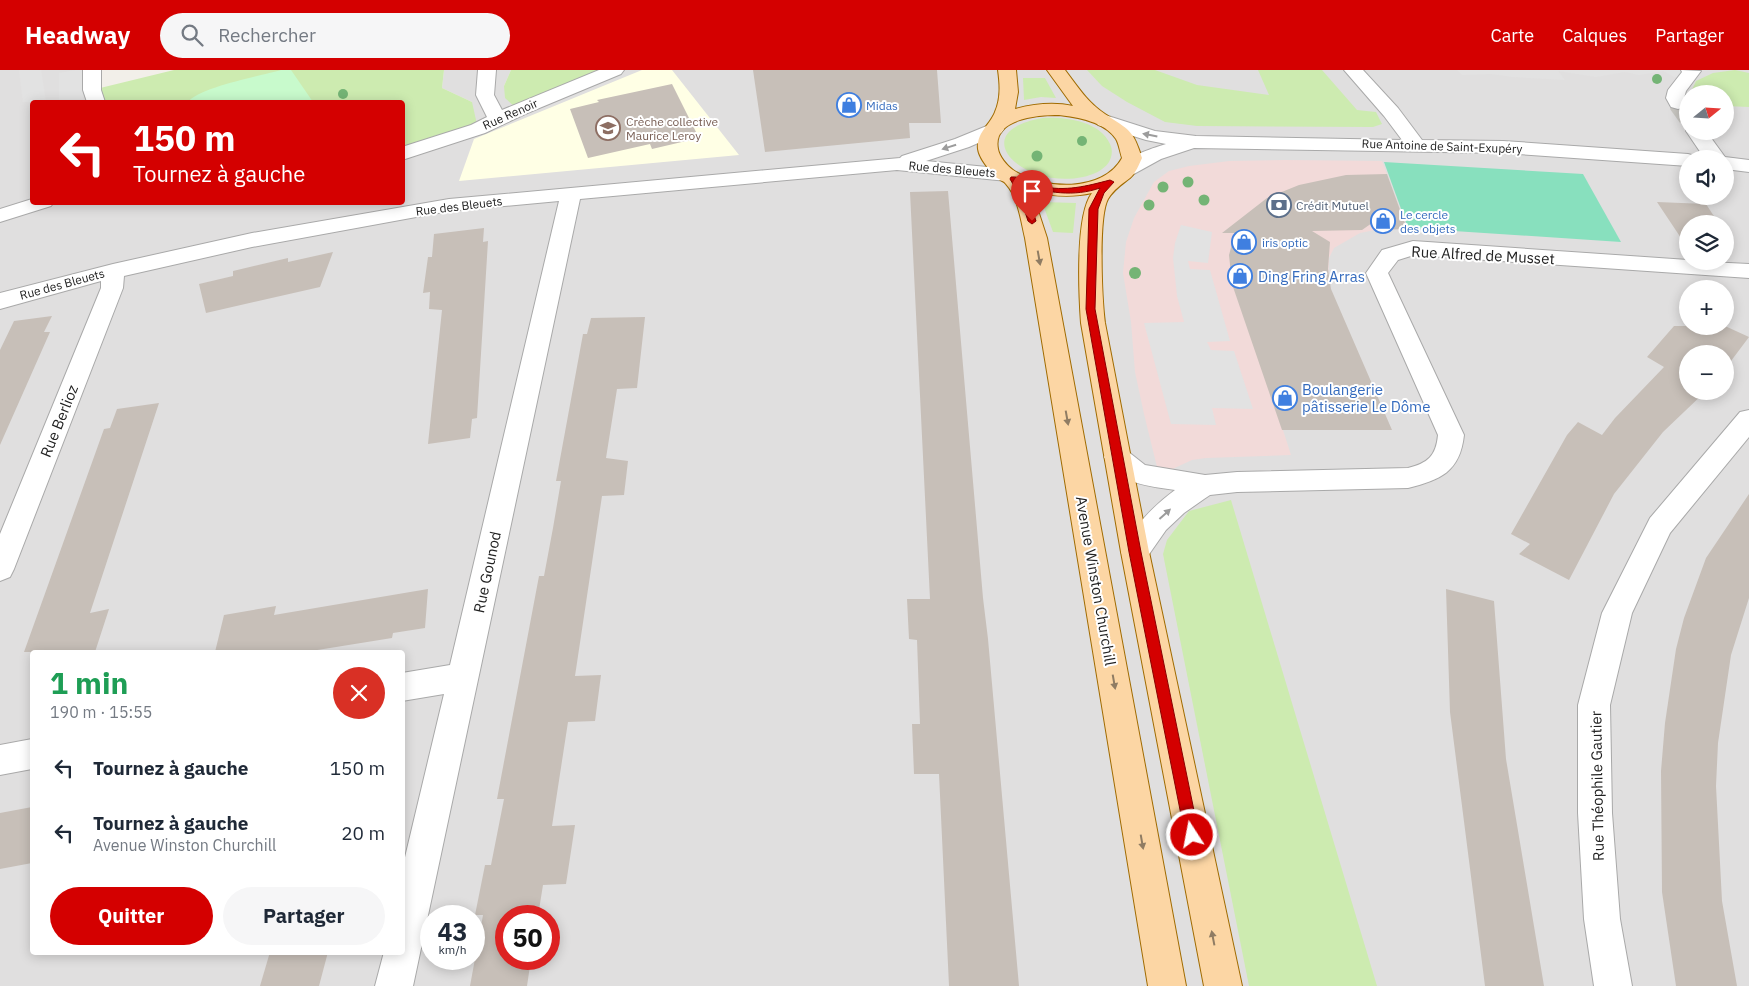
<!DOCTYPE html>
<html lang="fr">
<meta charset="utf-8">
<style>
:root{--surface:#fff;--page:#f6f6f7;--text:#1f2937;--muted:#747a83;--accent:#d40000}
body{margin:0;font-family:"IBM Plex Sans",sans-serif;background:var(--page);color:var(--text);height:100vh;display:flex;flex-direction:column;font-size:19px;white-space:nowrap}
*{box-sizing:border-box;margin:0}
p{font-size:16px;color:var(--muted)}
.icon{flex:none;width:28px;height:28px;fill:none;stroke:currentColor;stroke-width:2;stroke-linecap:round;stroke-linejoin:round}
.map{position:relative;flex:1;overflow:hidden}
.sheet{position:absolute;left:30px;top:580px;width:375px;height:305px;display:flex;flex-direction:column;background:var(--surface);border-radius:5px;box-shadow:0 2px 12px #0003}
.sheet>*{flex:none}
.guide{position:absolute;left:30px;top:30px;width:375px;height:105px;border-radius:5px;box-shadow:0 2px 12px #0003;background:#d40000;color:#fff;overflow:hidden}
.needle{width:32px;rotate:72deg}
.controls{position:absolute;left:1679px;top:15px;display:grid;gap:10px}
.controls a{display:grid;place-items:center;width:55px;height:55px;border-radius:50%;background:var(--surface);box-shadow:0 2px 12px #0003;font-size:25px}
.speed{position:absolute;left:420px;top:835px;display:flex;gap:10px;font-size:25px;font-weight:700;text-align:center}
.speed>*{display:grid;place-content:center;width:65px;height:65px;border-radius:50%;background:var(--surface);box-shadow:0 2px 12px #0003;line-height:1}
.speed small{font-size:12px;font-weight:400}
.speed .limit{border:8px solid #d22;background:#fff;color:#111}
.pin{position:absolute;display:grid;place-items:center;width:42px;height:42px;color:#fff;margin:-51px -21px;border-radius:50% 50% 50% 0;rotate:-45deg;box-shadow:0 0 5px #0007}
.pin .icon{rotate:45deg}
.me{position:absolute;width:55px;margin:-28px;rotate:349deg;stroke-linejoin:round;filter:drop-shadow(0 0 4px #0008)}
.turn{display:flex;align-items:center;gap:18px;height:105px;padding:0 20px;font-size:22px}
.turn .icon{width:65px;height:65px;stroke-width:2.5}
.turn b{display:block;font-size:35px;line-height:42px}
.round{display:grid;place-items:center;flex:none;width:52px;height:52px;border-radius:26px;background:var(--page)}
.headline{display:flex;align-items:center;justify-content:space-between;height:85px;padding:0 20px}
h1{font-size:30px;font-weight:700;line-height:38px;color:#1e9e55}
.primary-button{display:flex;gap:10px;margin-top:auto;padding:10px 20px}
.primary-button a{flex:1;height:58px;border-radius:30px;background:var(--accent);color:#fff;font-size:20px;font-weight:700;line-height:58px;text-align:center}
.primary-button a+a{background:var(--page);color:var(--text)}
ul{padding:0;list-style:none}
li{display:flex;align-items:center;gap:15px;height:65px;padding:0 20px}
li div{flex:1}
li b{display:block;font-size:19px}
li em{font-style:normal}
header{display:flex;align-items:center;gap:30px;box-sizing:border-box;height:70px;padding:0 25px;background:var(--accent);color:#fff}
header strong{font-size:24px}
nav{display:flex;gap:28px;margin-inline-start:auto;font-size:18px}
.search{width:350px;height:45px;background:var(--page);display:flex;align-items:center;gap:12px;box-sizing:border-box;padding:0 18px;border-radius:28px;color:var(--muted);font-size:19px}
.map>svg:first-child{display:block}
</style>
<header>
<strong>Headway</strong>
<div class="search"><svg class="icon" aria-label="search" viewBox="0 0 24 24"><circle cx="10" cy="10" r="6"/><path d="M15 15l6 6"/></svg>Rechercher</div>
<nav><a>Carte</a><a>Calques</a><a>Partager</a></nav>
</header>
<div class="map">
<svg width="1749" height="916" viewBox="0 0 1749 916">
<rect width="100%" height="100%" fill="#f2efe9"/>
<path fill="#e0dfdf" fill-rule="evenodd" d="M 0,0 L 92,0 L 96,32 L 32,32 L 32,132 L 402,132 L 403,84 L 472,32 L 442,18 L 444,0 L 511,0 L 504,16 L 615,0 L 1749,0 L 1749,916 L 0,916 ZM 1688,24 L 1725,24 L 1725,61 L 1688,61 ZM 1688,89 L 1725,89 L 1725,126 L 1688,126 ZM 1688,154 L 1725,154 L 1725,191 L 1688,191 ZM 1688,219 L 1725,219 L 1725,256 L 1688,256 ZM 1688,284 L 1725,284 L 1725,321 L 1688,321 ZM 32,582 L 402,582 L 402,882 L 32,882 ZM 431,846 L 474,846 L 474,889 L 431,889 ZM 506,846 L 549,846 L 549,889 L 506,889 Z"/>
<path fill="#f2dad9" d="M 1285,90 L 1382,91 L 1407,159 L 1375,160 L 1360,163 L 1334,178 L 1329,188 L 1328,211 L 1331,219 L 1283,360 L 1291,385 L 1206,388 L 1192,390 L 1166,402 L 1157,397 L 1144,344 L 1135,302 L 1131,252 L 1123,203 L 1126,172 L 1134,148 L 1154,112 L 1169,101 L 1189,96 L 1229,91 Z"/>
<path fill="#ffffe5" d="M 642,0 L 672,0 L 739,85 L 459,111 L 474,69 Z"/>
<g fill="#cdebb0">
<path d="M 174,0 L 444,0 L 442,18 L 472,32 L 478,59 L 403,84 L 402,32 L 96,32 L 95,31 L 92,20 Z"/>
<path d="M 511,0 L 615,0 L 518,40 L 505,28 L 504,16 Z"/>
<path d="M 1087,0 L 1155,0 L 1197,15 L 1269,25 L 1258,0 L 1322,0 L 1357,40 L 1376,42 L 1382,54 L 1373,57 L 1197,56 L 1165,52 L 1127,32 L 1102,16 Z"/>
<path d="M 1735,0 L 1749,3 L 1749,37 L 1725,36 L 1725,24 L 1690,24 L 1696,11 L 1713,3 Z"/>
<path d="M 1023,8 L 1045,8 L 1056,28 L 1041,27 L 1024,30 Z"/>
<path d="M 1043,48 C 1065,47 1100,51 1110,74 C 1113,80 1112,87 1109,92 C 1103,101 1092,105 1083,107 C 1022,120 963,61 1043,48 Z"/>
<path d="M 1042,132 L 1076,133 L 1073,163 L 1053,162 Z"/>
<path d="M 1231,430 L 1377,916 L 1249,916 L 1163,484 L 1167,470 L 1189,441 Z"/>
</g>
<path fill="#c8facc" d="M 281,0 L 291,0 L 313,32 L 188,32 C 200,17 260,6 281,0 Z"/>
<path fill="#88e0be" d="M 1384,92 L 1583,104 L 1621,172 L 1408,158 Z"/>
<g fill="#e2e2e2">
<path d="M 19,0 L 41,0 L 46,32 L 23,32 Z"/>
<path d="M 75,0 L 84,0 L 83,32 L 59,32 L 59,3 Z"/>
<path d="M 1457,0 L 1698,0 L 1692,1 L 1687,9 L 1674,7 L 1663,1 L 1639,5 L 1625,2 L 1596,7 L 1558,1 L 1565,10 L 1512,7 L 1492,4 L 1462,5 Z"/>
<path d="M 1181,155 L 1212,162 L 1208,193 L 1188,191 L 1190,199 L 1210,200 L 1230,271 L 1207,272 L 1211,280 L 1234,281 L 1253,339 L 1212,338 L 1216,355 L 1171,354 L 1144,253 L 1184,252 L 1177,226 L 1173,188 L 1175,173 Z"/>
</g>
<g fill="#c7bfb8">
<path d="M 753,0 L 937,0 L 941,53 L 909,53 L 910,68 L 765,82 Z"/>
<path d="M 672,14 L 699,68 L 652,79 L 650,74 L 588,88 L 570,39 L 599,32 L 597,30 Z"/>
<path d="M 1387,104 L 1407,159 L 1376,160 L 1372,153 L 1362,160 L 1312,161 L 1330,172 L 1328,199 L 1331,219 L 1392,360 L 1282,360 L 1232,214 L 1229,185 L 1235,163 L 1222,163 L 1267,128 L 1299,115 L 1346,105 Z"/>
<path d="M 948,121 L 983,528 L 988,569 L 1019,916 L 949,916 L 939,704 L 914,704 L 912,654 L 920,654 L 917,570 L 909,569 L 907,529 L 930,529 L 910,122 Z"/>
<path d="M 1657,132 L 1706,134 L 1719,154 L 1688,154 L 1687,177 Z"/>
<path d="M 484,158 L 483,172 L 488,171 L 477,348 L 472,349 L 470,368 L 428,374 L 442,240 L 429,239 L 430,222 L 423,223 L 428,187 L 432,187 L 434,164 Z"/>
<path d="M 333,182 L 320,217 L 206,243 L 199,214 L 233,206 L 233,201 L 288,188 L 288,192 Z"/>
<path d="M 52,246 L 44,262 L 50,262 L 0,375 L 0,280 L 14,251 Z"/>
<path d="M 645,247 L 637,318 L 617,319 L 606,388 L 628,391 L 624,425 L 602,426 L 575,606 L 601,605 L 595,651 L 568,652 L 552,756 L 575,755 L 566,814 L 543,815 L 538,846 L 506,846 L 506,889 L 531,889 L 527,916 L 470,916 L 483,845 L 475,845 L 485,795 L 491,795 L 504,729 L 497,729 L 539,506 L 544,506 L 553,458 L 561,411 L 556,411 L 583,264 L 587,264 L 591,248 Z"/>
<path d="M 1674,256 L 1725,256 L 1749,267 L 1725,299 L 1725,284 L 1688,284 L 1688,321 L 1706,321 L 1663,362 L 1614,424 L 1569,510 L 1519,484 L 1530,474 L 1511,464 L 1567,365 L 1578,352 L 1602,365 L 1615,348 L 1664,297 L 1647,287 Z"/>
<path d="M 159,333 L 90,543 L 109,539 L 95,582 L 24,582 L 104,359 L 110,358 L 117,339 Z"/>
<path d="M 1749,424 L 1749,528 L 1731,585 L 1718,673 L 1716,716 L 1722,831 L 1737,916 L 1676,916 L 1662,822 L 1661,701 L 1665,653 L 1676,579 L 1684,548 L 1706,488 Z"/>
<path d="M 428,519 L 425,558 L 393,563 L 392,568 L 305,582 L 215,582 L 224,545 L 276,536 L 274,545 Z"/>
<path d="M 1446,519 L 1494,531 L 1506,689 L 1544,916 L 1485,916 L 1450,642 Z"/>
<path d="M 32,737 L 32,793 L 0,799 L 0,743 Z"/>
<path d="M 270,882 L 328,882 L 319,916 L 260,916 Z"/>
</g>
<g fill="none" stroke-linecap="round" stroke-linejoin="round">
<path stroke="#c8c6c1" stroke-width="20" stroke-dasharray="20 10" stroke-linecap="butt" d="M 1678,33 L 1688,47"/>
<defs>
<g id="minor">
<path d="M 83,0 L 101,0 L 101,20 L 105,32 L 87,32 L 83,20 Z"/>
<path d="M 478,0 L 496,0 L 494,25 L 502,40 L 599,0 L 624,0 L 621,4 L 525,44 L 485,63 L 402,90 L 402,77 L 471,55 L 487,47 L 476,25 Z"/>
<path d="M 1344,0 L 1363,0 L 1398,38 L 1422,70 L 1503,71 L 1688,84 L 1695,86 L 1697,89 L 1688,89 L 1688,96 L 1503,83 L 1194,78 L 1161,89 L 1132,105 L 1125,107 L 1118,105 L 1115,101 C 1125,87 1150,79 1166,74 L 1146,70 L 1098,55 L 1096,51 L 1098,47 L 1105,45 L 1155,61 L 1196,66 L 1402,70 L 1384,46 Z"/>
<path d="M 1681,0 L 1701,1 L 1686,21 L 1684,28 L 1687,33 L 1685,37 L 1678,39 L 1671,37 L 1666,28 L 1668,20 L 1682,2 Z"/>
<path d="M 994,53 L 1001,55 L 1004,59 L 1001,63 L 969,77 L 926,91 L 1007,99 L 1014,101 L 1017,105 L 1014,109 L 1007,111 L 897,100 L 580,129 L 413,916 L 375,916 L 384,882 L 402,882 L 402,800 L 444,624 L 402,631 L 402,603 L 450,595 L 559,131 L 449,141 L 252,177 L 124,206 L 123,218 L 14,499 L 10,507 L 0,511 L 0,464 L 101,218 L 101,211 L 0,239 L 0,223 L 113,194 L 252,163 L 449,129 L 900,88 L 902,86 L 955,69 Z"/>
<path d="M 1688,59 L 1688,61 L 1706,61 L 1725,87 L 1749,90 L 1749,102 L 1725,99 L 1725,89 L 1705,89 L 1686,61 Z"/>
<path d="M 32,129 L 32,132 L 54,132 L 51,136 L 0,152 L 0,139 Z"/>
<path d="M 1413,171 L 1688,190 L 1688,191 L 1749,194 L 1749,208 L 1414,185 L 1398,190 L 1388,203 L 1464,365 C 1460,402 1440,410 1408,418 L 1237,422 L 1210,425 L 1204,429 L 1184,443 L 1166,460 L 1145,490 L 1135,494 L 1125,490 L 1121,482 C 1134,456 1152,437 1175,420 C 1148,416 1119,414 1104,387 L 1108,380 L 1117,377 L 1126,380 L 1145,395 L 1205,405 L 1237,402 L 1408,398 C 1428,393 1436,386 1438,365 L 1366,203 L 1382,180 Z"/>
<path d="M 1749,340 L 1749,367 L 1670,463 L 1632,543 L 1610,635 L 1612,743 L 1620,849 L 1632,916 L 1594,916 L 1584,849 L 1578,743 L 1578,635 L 1602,543 L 1650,448 L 1740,342 Z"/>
<path d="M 32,669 L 32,699 L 0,705 L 0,675 Z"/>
</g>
<path id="major" d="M 998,0 L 1016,0 L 1018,22 L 1015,39 C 1034,34 1054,32 1073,36 L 1047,0 L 1065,0 C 1077,16 1088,33 1105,44 C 1130,61 1132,58 1142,88 C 1139,94 1136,103 1130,108 C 1121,115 1114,119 1108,129 C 1098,147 1102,230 1105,253 L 1149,482 L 1242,916 L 1204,916 L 1121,482 L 1081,253 C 1079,225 1075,145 1092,123 C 1071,128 1052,126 1032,122 L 1047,168 L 1186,916 L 1148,916 L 1025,168 C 1021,151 1018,127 1006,114 C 1004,111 1000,110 997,108 C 990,101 979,88 978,79 C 976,63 990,55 995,42 C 1001,28 1000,14 998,0 ZM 1059,45 C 1078,47 1105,52 1116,69 C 1119,74 1120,82 1122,88 C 1103,123 1043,120 1013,100 C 1007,96 999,86 998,79 C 992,48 1039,45 1059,45 Z"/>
</defs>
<use href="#minor" stroke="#a9a9a9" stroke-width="2"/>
<use href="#major" stroke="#a06b00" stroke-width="2"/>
<use href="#minor" fill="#fff" fill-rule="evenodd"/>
<use href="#major" fill="#fcd6a4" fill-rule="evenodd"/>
</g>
<g fill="#74b475">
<circle cx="1657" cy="9" r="5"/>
<circle cx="343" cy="24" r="5"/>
<circle cx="1082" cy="71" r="5"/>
<circle cx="1037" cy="86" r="5.5"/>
<circle cx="1188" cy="112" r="5.5"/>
<circle cx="1163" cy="117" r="5.5"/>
<circle cx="1204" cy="130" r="5.5"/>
<circle cx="1149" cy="135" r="5.5"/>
<circle cx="1135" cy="203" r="6"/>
</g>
<defs><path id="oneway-solid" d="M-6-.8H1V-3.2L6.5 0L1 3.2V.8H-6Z" transform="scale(1.25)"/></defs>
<g fill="#9c9c9c">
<use href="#oneway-solid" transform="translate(1150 65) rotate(-169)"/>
<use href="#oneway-solid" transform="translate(949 77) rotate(162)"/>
<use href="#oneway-solid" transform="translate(1165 444) rotate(-42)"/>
</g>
<g fill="#8f7c63">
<use href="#oneway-solid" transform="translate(1039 188) rotate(80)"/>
<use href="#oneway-solid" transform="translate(1067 348) rotate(80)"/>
<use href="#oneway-solid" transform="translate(1114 612) rotate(80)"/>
<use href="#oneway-solid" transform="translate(1142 772) rotate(80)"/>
<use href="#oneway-solid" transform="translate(1213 868) rotate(-101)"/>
</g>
<path fill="#d40000" stroke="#8a0000" d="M 1011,107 C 1021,106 1031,113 1041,116 C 1065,122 1087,116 1110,110 L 1114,112 L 1104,123 L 1098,139 L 1095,239 L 1141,482 L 1199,765 L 1197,770 L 1192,772 L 1187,770 L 1185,765 L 1129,482 L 1086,239 L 1089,139 L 1100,118 C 1074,127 1047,123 1021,114 L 1028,126 L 1036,151 L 1032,154 L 1028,151 L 1020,126 L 1010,109 Z"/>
<defs>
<symbol id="shop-ring" viewBox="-11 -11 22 22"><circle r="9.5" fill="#fff" stroke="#3f7fe0" stroke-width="1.5"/><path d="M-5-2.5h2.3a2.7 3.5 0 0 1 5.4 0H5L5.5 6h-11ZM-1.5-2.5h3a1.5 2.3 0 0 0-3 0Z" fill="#3f7fe0"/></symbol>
<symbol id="school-ring" viewBox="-11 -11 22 22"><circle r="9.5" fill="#fff" stroke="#8d6e63" stroke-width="1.5"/><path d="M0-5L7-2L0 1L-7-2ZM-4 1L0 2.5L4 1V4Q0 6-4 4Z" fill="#8d6e63"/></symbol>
<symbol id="bank-ring" viewBox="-11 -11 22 22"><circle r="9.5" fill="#fff" stroke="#5c6f8a" stroke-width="1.5"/><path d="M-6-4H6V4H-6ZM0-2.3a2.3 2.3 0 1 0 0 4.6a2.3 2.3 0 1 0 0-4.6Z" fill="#5c6f8a"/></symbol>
</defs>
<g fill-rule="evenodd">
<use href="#shop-ring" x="835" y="21" width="28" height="28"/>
<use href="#school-ring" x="594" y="44" width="28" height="28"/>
<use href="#bank-ring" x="1265" y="121" width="28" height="28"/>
<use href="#shop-ring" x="1369" y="137" width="28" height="28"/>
<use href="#shop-ring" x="1230" y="158" width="28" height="28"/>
<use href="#shop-ring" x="1226" y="192" width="28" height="28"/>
<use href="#shop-ring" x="1271" y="314" width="28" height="28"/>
</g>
<g text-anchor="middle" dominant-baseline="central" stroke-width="4" stroke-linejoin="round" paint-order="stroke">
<g font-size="12" fill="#366cbe" stroke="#fff" text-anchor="start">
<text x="866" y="35">Midas</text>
<text x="1400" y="144">Le cercle<tspan x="1400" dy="14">des objets</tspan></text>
<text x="1262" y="172">iris optic</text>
</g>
<g font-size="12" fill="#222" stroke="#fff">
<text transform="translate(510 44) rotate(-24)">Rue Renoir</text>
<text transform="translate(1442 76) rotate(2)">Rue Antoine de Saint-Exupéry</text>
<text transform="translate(952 99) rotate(5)">Rue des Bleuets</text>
<text transform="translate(459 136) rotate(-7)">Rue des Bleuets</text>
<text transform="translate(62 214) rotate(-15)">Rue des Bleuets</text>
</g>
<g font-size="12" fill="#785e54" stroke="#fff" text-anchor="start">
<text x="626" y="51">Crèche collective<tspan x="626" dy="14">Maurice Leroy</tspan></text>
</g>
<g font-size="12" fill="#4e5e75" stroke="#fff" text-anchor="start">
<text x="1296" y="135">Crédit Mutuel</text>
</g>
<g font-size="15" fill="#222" stroke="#fff">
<text transform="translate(1483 185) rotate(3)">Rue Alfred de Musset</text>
<text transform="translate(59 351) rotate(-68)">Rue Berlioz</text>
<text transform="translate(487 502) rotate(-78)">Rue Gounod</text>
<text transform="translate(1096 511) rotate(80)">Avenue Winston Churchill</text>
<text transform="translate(1597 716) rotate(-91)">Rue Théophile Gautier</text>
</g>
<g font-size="15" fill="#366cbe" stroke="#fff" text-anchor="start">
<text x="1258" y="206">Ding Fring Arras</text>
<text x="1302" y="319">Boulangerie<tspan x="1302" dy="17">pâtisserie Le Dôme</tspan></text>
</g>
</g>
</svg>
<div class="controls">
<a><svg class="needle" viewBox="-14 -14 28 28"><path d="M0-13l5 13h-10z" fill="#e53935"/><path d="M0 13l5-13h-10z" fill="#747a83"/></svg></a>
<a><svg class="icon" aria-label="sound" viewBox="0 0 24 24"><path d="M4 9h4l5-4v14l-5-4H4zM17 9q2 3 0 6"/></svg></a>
<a><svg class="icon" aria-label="layers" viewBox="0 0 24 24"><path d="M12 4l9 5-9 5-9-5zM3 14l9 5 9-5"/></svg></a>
<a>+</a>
<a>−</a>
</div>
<div class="speed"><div>43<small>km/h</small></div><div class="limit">50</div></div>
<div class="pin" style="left:1032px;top:151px;background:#d93025"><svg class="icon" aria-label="arrive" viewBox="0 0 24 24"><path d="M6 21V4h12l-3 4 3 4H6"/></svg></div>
<svg class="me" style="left:1192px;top:765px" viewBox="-20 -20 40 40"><circle r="17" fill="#d40000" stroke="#fff" stroke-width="3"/><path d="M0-11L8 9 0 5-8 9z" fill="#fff"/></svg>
<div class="guide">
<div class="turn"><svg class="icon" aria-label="left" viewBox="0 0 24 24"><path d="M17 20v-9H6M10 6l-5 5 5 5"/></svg><div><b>150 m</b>Tournez à gauche</div></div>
</div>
<section class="sheet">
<div class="headline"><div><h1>1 min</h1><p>190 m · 15:55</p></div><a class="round" style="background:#d93025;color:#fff"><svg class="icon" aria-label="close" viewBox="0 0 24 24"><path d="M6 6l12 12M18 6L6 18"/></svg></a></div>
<ul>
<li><svg class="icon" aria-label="left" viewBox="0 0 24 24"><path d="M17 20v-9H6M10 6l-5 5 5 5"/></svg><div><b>Tournez à gauche</b></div><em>150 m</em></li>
<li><svg class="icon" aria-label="left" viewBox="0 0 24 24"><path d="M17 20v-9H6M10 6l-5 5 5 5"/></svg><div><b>Tournez à gauche</b><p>Avenue Winston Churchill</p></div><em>20 m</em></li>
</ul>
<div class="primary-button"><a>Quitter</a><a>Partager</a></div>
</section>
</div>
